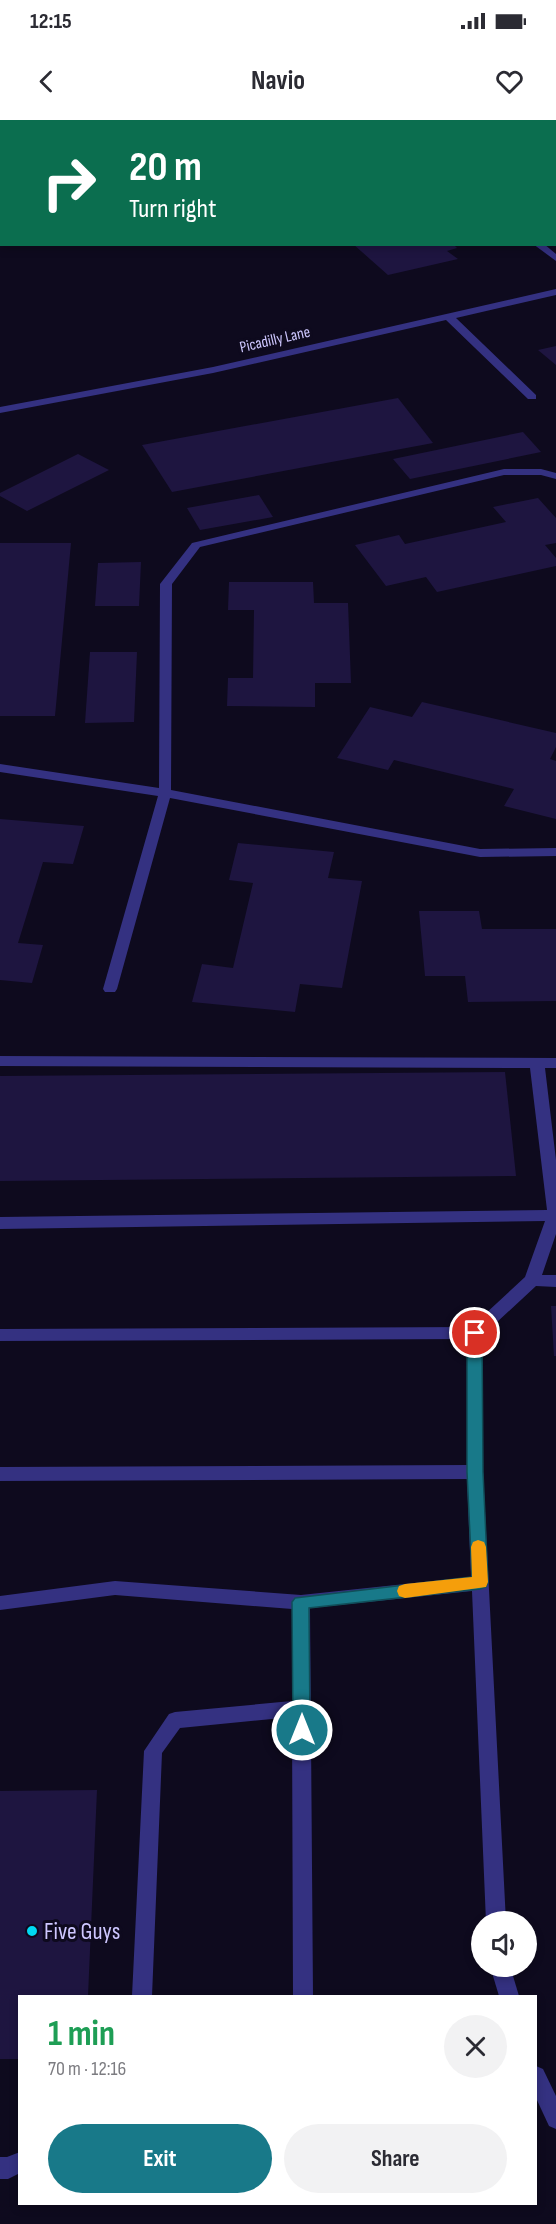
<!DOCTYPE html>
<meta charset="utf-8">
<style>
:root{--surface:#fff;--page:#f2f2f3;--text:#2b2b33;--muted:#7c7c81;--accent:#187989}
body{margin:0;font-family:"Sofia Sans Condensed",sans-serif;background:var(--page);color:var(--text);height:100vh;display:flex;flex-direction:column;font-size:22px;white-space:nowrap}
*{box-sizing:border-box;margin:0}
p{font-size:20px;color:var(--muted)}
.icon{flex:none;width:33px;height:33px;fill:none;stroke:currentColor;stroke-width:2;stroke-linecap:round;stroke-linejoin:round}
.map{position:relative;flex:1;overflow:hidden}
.details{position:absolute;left:18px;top:1875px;width:519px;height:210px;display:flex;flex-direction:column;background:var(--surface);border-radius:0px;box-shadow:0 3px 9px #0003}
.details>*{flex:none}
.top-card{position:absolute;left:0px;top:0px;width:556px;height:126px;box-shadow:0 3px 9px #0003;background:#0b6e4f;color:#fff;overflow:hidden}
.tools{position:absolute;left:471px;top:1791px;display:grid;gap:12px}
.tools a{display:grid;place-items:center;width:66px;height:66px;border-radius:50%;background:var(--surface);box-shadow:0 3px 9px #0003;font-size:30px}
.pin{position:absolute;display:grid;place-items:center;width:51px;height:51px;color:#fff;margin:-26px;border:3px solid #fff;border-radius:50%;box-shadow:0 2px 6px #0007}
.me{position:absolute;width:66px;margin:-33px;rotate:0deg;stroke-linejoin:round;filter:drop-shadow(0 0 4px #0008)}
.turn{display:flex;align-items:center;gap:21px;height:126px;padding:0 30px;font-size:27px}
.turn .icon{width:78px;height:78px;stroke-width:2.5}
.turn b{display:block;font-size:42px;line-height:51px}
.round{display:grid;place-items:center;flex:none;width:63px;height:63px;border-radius:32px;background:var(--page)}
.head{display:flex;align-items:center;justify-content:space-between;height:102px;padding:0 30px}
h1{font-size:36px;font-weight:700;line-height:45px;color:#1e9e55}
.action{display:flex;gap:12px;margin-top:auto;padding:12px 30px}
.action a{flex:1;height:69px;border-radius:36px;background:var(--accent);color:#fff;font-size:24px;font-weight:700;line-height:69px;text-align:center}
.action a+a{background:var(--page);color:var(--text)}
.status{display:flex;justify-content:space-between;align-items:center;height:42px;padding:0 30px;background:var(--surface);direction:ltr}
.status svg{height:16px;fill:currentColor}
header{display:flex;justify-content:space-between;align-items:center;height:78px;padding:0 30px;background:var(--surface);font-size:27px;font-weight:700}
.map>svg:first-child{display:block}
</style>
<div class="status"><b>12:15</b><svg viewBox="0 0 49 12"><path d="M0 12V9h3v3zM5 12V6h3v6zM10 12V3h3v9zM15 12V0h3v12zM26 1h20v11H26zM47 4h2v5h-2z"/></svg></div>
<header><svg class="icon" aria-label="back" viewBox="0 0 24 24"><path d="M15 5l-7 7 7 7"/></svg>Navio<svg class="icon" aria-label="heart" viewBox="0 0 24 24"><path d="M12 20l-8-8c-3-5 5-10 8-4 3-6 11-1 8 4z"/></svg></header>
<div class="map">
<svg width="556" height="2104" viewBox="0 0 556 2104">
<rect width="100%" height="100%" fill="#0e0a1e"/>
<g fill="#1e1540">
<path d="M 353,124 L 453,124 L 457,128 L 447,131 L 458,139 L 388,155 Z"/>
<path d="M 556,226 L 556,245 L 538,230 Z"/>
<path d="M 398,278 L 433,323 L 172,372 L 142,325 Z"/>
<path d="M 523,312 L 541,332 L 410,359 L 393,339 Z"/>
<path d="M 78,334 L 109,350 L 27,391 L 0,376 L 0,373 Z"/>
<path d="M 259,375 L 273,397 L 200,410 L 187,388 Z"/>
<path d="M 538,378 L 556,398 L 556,423 L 545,425 L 556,438 L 556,446 L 437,472 L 426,457 L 386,466 L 355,425 L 399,415 L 405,424 L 506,402 L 493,387 Z"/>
<path d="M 0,423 L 71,423 L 55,596 L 0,596 Z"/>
<path d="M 141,442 L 139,486 L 95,486 L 98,443 Z"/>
<path d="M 229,462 L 313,462 L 314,483 L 348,483 L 351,563 L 315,563 L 315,587 L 227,586 L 228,558 L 253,558 L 254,490 L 228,490 Z"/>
<path d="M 90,532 L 137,532 L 134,602 L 85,603 Z"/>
<path d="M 422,582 L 556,613 L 556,627 L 550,639 L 556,641 L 556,699 L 504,686 L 514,669 L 394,640 L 388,650 L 337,638 L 370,587 L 412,597 Z"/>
<path d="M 0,699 L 84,706 L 73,744 L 43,742 L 18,823 L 43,825 L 32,863 L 0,860 Z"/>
<path d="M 238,723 L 334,732 L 328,758 L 362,761 L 342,868 L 300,864 L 295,892 L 192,882 L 202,844 L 233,848 L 253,763 L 229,760 Z"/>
<path d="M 419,791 L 479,791 L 482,809 L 556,809 L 556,881 L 468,882 L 465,856 L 425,856 Z"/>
<path d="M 505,952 L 516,1056 L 0,1061 L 0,956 Z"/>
<path d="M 551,1186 L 556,1186 L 556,1236 L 554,1236 Z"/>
<path d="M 97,1670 L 88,1876 L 20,1876 L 20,1939 L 0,1939 L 0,1671 Z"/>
</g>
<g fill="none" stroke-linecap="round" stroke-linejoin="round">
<g fill="#343181" fill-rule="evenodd">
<rect x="421" y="0" width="8" height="2"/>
<path d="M 533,124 L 544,124 L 556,134 L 556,141 Z"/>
<path d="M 556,169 L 556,175 L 456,198 L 536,275 L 536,279 L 528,279 L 446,200 L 213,253 L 0,293 L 0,287 L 213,247 Z"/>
<path d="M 504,349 L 541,349 L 556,353 L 556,359 L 541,355 L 504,355 L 200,427 L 172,464 L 171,670 L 480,729 L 556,728 L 556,736 L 480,737 L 170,678 L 117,869 L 115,872 L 105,872 L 103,869 L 158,676 L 0,652 L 0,644 L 159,668 L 160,464 L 192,423 Z"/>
<path d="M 0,936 L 556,938 L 556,948 L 545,948 L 556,1040 L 556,1114 L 542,1155 L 556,1155 L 556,1167 L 536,1166 L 483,1215 L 483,1352 L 506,1802 L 486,1802 L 472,1471 L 310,1488 L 313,1876 L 293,1876 L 292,1597 L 180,1608 L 162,1633 L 152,1876 L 132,1876 L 144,1631 L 169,1594 L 175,1592 L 292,1581 L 292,1489 L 115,1475 L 0,1490 L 0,1476 L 115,1461 L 301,1475 L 471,1457 L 467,1359 L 0,1361 L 0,1347 L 467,1345 L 467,1219 L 0,1221 L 0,1209 L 471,1207 L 525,1157 L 545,1101 L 0,1109 L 0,1097 L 547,1090 L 530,948 L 0,946 Z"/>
<path d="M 490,1846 L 510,1846 L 519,1876 L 499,1876 Z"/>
<path d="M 536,1946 L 543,1949 L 556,1976 L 556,2009 L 549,2006 L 536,1978 Z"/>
<path d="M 20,2032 L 20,2053 L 8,2059 L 0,2059 L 0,2037 L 7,2037 Z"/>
</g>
</g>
<path fill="#187989" stroke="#104f59" stroke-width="1.5" d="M 475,1208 L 480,1209 L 482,1213 L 483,1352 L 488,1462 L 486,1467 L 480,1469 L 309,1488 L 310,1610 L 307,1615 L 302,1617 L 296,1615 L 293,1610 L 292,1482 L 295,1478 L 472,1457 L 467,1352 L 467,1213 L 469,1209 Z"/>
<path fill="#f59e0b" d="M 478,1420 L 484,1422 L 486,1427 L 488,1462 L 486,1467 L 405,1478 L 399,1476 L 397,1471 L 399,1466 L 405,1464 L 472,1457 L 471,1427 L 473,1422 Z"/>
<circle fill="#00d9f2" stroke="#0e0a1e" stroke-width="2" cx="32" cy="1811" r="6"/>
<g text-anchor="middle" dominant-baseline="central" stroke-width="6" stroke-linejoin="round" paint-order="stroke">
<g font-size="16" fill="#cec7ff" stroke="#0e0a1e">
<text transform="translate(275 220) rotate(-13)">Picadilly Lane</text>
</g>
<g font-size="24" fill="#cec7ff" stroke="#0e0a1e" text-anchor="start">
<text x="44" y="1811">Five Guys</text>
</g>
</g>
</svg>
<div class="tools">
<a><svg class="icon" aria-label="sound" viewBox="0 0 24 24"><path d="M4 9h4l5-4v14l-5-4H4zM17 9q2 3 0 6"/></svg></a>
</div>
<div class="pin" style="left:475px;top:1213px;background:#d93025"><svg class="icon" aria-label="arrive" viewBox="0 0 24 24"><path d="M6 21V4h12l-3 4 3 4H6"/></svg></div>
<svg class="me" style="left:302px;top:1610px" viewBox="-20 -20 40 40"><circle r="17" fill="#187989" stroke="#fff" stroke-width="3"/><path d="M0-11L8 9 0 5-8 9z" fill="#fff"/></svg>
<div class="top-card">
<div class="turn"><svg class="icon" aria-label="right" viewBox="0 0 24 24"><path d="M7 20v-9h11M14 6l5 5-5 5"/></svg><div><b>20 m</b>Turn right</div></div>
</div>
<section class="details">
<div class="head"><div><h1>1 min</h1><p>70 m · 12:16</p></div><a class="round"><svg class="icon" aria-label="close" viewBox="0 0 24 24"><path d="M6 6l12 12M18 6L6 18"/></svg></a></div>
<div class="action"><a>Exit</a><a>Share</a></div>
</section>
</div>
